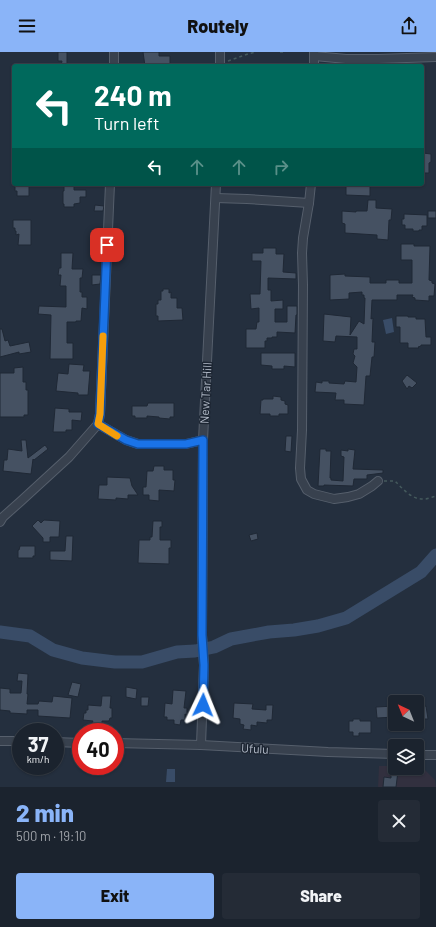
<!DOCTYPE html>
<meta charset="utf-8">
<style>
:root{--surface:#1b232e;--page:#242b36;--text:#f1f3f6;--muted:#a0a4aa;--line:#39404a;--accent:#8ab4f8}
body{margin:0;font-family:Barlow,sans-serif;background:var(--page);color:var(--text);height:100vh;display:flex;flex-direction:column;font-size:15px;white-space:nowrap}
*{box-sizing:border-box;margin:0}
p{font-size:13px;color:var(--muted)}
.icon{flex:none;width:22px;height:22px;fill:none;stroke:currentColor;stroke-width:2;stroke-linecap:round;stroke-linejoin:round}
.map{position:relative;height:735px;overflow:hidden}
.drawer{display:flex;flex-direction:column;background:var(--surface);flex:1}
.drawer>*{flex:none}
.hud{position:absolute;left:12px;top:12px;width:412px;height:122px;border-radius:4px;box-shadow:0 1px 3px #0004,0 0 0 1px var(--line);background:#00695c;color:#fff;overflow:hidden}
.needle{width:26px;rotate:317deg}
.tools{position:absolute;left:388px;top:643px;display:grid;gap:8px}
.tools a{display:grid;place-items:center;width:36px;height:36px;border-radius:4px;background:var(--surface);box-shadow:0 1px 3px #0004,0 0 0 1px var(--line);font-size:20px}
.speed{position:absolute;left:12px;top:671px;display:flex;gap:8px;font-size:20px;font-weight:700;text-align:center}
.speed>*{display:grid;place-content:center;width:52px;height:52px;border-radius:50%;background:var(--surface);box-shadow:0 1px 3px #0004,0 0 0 1px var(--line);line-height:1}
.speed small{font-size:10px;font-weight:400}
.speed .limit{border:6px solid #d22;background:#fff;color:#111}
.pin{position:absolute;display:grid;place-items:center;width:34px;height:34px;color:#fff;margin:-17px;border-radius:8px;box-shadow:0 2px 6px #0006}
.me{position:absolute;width:44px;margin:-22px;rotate:2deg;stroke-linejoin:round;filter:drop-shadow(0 0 3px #0008)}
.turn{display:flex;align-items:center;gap:14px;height:84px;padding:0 16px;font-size:18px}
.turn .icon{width:52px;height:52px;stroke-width:2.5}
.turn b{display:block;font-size:28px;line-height:34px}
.lanes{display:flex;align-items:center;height:38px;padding:0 16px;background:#0003;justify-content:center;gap:20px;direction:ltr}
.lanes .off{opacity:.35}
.round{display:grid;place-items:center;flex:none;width:42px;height:42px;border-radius:4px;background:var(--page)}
.overview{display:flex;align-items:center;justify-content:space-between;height:68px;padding:0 16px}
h1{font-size:24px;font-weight:800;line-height:30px;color:var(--accent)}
.primary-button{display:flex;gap:8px;margin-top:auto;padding:8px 16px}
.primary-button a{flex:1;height:46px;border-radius:4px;background:var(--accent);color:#111;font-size:16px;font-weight:800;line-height:46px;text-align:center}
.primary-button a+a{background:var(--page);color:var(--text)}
header{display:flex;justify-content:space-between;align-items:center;height:52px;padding:0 16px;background:var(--accent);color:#111;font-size:18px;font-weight:800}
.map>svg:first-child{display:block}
</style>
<header><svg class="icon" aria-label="menu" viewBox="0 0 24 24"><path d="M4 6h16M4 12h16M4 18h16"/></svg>Routely<svg class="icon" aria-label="share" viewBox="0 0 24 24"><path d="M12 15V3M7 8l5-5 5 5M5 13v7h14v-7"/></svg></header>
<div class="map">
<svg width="436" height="735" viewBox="0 0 436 735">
<rect width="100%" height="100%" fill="#242f3e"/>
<path fill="#32303f" d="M 379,714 L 395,714 L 395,716 L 417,716 L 417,715 L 422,715 L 435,728 L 436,735 L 378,735 Z"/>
<g fill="#394c67">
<path d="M 392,266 L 394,280 L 386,282 L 383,268 Z"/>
<path d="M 167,717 L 175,717 L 175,730 L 166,730 Z"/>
</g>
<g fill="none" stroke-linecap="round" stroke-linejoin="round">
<path stroke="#394c67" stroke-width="13" d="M 0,580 L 30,584 L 53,598 L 82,606 L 115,610 L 142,610 L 177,600 L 195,599 L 214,595 L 231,587 L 269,580 L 294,578 L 318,574 L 346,566 L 421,520 L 436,503"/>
</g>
<g fill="#455162" stroke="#1f2835">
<path d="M 58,0 L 67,0 L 67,14 L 61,14 L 62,9 L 58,9 Z"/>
<path d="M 143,0 L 159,0 L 159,4 L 170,4 L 170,14 L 145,14 Z"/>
<path d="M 423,101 L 431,102 L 431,110 L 429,111 L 429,121 L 422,121 Z"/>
<path d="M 15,132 L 29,132 L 29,144 L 17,144 L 17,139 L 15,139 Z"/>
<path d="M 346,132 L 370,132 L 370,144 L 346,143 Z"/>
<path d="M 64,134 L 74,134 L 74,138 L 86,138 L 86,145 L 80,145 L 80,151 L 74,152 L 74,155 L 64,155 L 64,152 L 63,152 L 63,139 L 64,139 Z"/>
<path d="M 368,148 L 376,148 L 376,156 L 392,157 L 391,168 L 389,168 L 388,188 L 377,187 L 377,183 L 345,181 L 345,172 L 342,171 L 342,159 L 356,160 L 356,159 L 367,159 Z"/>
<path d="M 95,153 L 104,154 L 103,159 L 94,159 Z"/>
<rect x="428" y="159" width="8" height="7"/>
<path d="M 404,162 L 427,163 L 427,174 L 422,174 L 422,178 L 419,178 L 419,179 L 413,179 L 413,177 L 405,177 L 405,173 L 402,173 L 402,167 L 404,167 Z"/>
<path d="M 13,168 L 31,168 L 31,193 L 18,193 L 19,182 L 16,183 L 16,179 L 15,179 L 15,176 L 13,176 Z"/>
<path d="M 401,192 L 414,192 L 414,194 L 430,194 L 429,228 L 432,229 L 432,231 L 435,232 L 434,244 L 429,244 L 429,249 L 415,248 L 415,246 L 412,245 L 413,243 L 397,243 L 397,248 L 372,248 L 371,267 L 373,266 L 372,290 L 375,290 L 374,305 L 372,305 L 370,324 L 366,324 L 364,353 L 344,352 L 344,348 L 335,348 L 336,341 L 315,340 L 316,330 L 322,331 L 322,329 L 329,329 L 329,331 L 344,332 L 345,329 L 356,330 L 357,315 L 353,311 L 355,304 L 353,302 L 354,297 L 357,297 L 357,285 L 336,284 L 335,290 L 323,289 L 324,262 L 351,265 L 350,283 L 359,269 L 364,272 L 365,246 L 364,246 L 364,243 L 362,243 L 362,240 L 349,241 L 349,247 L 330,248 L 330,223 L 345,222 L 345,224 L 370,225 L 370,231 L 386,231 L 386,228 L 399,228 L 399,231 L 412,231 L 412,208 L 401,208 Z"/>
<path d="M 263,196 L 276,196 L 276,202 L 284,202 L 283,220 L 296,221 L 296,227 L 268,226 L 268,238 L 271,238 L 271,249 L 283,248 L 283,257 L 275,257 L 275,270 L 287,270 L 287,254 L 297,254 L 297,263 L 296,263 L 295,281 L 277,280 L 277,285 L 272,285 L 272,286 L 267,286 L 267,289 L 265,289 L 265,296 L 246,296 L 246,277 L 256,277 L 257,270 L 259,270 L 259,256 L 251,257 L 250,242 L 260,242 L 261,209 L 252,209 L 252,201 L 263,201 Z"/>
<path d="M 61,201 L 73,201 L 72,217 L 83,217 L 82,226 L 80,226 L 80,240 L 82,240 L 82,245 L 87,245 L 87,257 L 82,256 L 81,269 L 76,269 L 76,270 L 67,270 L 67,291 L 73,291 L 73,307 L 50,307 L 51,263 L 38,262 L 39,254 L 66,255 L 66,234 L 60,234 L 61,223 L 58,223 L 59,216 L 61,216 Z"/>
<path d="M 92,223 L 101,223 L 100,232 L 92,233 Z"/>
<path d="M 163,237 L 169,237 L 169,241 L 171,240 L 171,246 L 177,246 L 177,256 L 182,256 L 183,268 L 158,269 L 158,264 L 156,264 L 156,252 L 158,252 L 158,248 L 161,248 L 161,239 L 163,239 Z"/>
<path d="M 396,264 L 408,264 L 408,265 L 416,265 L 416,267 L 425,267 L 426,285 L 431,285 L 431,293 L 421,293 L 421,294 L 418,295 L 419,296 L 408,296 L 408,291 L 400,291 L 400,275 L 396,275 Z"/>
<path d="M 0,277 L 2,277 L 5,289 L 8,288 L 10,294 L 29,290 L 31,300 L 19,302 L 19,300 L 0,305 Z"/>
<path d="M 261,301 L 295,301 L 295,315 L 284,314 L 284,317 L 272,317 L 272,314 L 261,313 Z"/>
<path d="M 69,312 L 84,313 L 83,319 L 90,319 L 88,343 L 78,343 L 78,341 L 56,339 L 58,321 L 68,322 Z"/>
<path d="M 23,315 L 23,330 L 26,330 L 26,338 L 28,338 L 28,363 L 24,363 L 24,365 L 0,365 L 0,321 L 14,321 L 14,316 Z"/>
<path d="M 407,323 L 417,331 L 412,336 L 409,334 L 407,337 L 402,329 Z"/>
<path d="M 273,344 L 281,345 L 281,348 L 285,349 L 285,352 L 288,353 L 288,362 L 279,362 L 279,364 L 270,364 L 270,362 L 260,362 L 261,348 L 263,348 L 263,347 L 273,347 Z"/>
<path d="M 148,351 L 174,351 L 174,365 L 170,365 L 170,367 L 159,366 L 159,365 L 147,364 L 147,366 L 135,366 L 135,364 L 132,364 L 132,354 L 147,354 Z"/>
<path d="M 55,356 L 69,357 L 69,360 L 82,360 L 81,369 L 72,368 L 72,378 L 66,378 L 66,380 L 53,380 Z"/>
<path d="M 286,384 L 292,384 L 291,400 L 285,399 Z"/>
<path d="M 21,388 L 26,388 L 28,406 L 45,393 L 48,397 L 34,408 L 33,407 L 31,422 L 3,419 L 4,408 L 7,408 L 8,397 L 22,399 Z"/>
<path d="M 320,397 L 326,397 L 326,399 L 331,399 L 330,426 L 331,426 L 331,428 L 343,429 L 344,405 L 341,404 L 341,398 L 348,399 L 348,397 L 355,398 L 353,417 L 383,418 L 383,421 L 367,423 L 367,427 L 354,427 L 353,434 L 324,433 L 324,434 L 318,434 Z"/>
<path d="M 154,414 L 164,414 L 164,418 L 173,418 L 173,428 L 175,428 L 174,439 L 159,438 L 159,449 L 149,448 L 149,443 L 143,443 L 143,435 L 146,435 L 147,419 L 153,419 Z"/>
<path d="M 107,425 L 130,426 L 132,434 L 138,443 L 128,443 L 128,447 L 116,446 L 116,448 L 98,447 L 99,433 L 107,433 Z"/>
<path d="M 38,468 L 41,471 L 44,468 L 60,469 L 59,485 L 50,485 L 50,490 L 43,490 L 43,486 L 32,474 Z"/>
<path d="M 153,469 L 162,469 L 162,475 L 160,475 L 160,488 L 171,488 L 171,496 L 169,496 L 169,512 L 138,511 L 139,488 L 150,488 L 150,485 L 152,485 Z"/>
<path d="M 257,481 L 258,487 L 251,489 L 249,483 Z"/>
<path d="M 66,484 L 73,484 L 72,509 L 50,508 L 50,499 L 65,499 Z"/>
<path d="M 20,494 L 35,494 L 35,504 L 33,504 L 33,506 L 18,506 L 18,498 L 19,498 Z"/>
<path d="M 18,621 L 28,622 L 27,642 L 28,642 L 27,652 L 38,652 L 39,649 L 52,650 L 53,644 L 72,646 L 70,666 L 38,664 L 38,658 L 27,658 L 27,662 L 10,661 L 10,659 L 0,658 L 0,636 L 10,637 L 10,641 L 21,641 L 22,629 L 17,629 Z"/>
<path d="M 72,630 L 81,632 L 78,645 L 68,643 Z"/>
<path d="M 126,635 L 137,637 L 136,647 L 126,645 Z"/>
<path d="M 173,638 L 186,639 L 184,656 L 187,656 L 187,663 L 185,662 L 185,668 L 181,668 L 180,673 L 174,672 L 174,668 L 167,668 L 167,665 L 164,665 L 165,651 L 172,652 Z"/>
<path d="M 102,644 L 111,644 L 110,656 L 112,656 L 112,666 L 110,666 L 109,669 L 102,669 L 102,672 L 92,671 L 93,669 L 83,668 L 84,661 L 86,661 L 86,658 L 88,658 L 88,653 L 101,654 Z"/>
<path d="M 141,645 L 149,645 L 148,654 L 141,654 Z"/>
<path d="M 234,651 L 253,652 L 252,657 L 266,658 L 266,653 L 273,653 L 272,668 L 267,668 L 267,671 L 257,670 L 257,674 L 251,673 L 251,678 L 243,677 L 244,673 L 240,672 L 240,667 L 233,666 Z"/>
<path d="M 417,653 L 421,653 L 421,655 L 426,654 L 428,667 L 423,667 L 423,672 L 417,673 Z"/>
<path d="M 395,654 L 395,665 L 377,666 L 376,655 Z"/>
<path d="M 353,667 L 360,667 L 360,669 L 371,669 L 371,681 L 359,681 L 359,684 L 353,684 L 353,680 L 349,680 L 349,669 L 353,669 Z"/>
<path d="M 391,719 L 398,719 L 396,735 L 383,735 L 384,725 L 391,726 Z"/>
</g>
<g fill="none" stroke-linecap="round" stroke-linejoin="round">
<defs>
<g id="minor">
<path d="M 220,0 L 220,14"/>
<path d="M 315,4 L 346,7 L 378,7 L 436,5"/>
<path d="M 114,14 L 114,0"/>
<path d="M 314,14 L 314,1"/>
<path d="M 311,132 L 309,151 L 303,186 L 302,201 L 303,233 L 302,378 L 300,416 L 301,427 L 307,438 L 314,442 L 334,447 L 348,445 L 359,442 L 372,434 L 378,429"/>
<path d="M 216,146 L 247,147 L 309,151"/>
<path d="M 98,372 L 126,388 L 138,392 L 186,392 L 203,388"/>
<path d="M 0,470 L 3,465 L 21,449 L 69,405 L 98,372 L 100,362 L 110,132"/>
<path d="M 0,689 L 21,689"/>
<path d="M 55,690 L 81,691"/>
<path d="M 115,691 L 201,693 L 328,700 L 395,702"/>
<path d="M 201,693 L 204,613 L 202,583 L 203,388 L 216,132"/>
<path d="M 417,703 L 436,703"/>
</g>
</defs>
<use href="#minor" stroke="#565f6c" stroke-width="10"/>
<g stroke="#44595c" stroke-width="1.5" stroke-dasharray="3 3" stroke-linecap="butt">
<path d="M 280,0 L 284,0"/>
<path d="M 228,9 L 248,2 L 256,0"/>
<path d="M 384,429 L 395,429 C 403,437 412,448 424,447 C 428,447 432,445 436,444"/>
</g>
<use href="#minor" stroke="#38414e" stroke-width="8"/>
</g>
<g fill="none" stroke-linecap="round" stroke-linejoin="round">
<defs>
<path id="route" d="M 107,193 L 100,362 L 98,372 L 126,388 L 138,392 L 186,392 L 203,388 L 202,583 L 204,613 L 203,653"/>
</defs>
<use href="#route" stroke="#114b97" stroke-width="10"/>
<use href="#route" stroke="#1a73e8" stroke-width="7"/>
<path stroke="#f59e0b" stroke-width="7" d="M 103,284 L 100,362 L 98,372 L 117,384"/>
</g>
<g text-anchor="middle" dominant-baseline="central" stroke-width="3" stroke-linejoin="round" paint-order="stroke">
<g font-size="12" fill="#b4bcc9" stroke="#1d2633">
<text transform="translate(205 341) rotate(-87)">New Tar Hill</text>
<text transform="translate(255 696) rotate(3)">Ufulu</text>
</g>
</g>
</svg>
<div class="tools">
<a><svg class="needle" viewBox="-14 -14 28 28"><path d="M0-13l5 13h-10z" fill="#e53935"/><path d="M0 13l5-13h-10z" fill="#a0a4aa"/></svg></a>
<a><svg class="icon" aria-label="layers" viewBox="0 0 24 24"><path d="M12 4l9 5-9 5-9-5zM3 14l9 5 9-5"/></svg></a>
</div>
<div class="speed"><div>37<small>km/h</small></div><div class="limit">40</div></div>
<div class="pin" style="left:107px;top:193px;background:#d93025"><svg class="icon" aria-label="arrive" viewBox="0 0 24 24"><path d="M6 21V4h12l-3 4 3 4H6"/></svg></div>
<svg class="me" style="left:203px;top:653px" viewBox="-20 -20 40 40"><path d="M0-17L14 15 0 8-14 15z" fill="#1a73e8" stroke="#fff" stroke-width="4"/></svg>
<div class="hud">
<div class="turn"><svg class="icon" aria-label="left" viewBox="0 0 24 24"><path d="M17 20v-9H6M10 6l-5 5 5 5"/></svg><div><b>240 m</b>Turn left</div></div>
<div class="lanes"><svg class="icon" aria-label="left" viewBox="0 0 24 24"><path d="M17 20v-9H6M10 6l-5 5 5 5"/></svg><svg class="icon off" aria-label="ahead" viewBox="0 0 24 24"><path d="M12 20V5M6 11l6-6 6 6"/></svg><svg class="icon off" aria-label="ahead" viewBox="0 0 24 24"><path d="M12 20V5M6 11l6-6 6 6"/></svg><svg class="icon off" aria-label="right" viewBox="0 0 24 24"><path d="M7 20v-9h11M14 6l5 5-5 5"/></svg></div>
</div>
</div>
<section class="drawer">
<div class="overview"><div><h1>2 min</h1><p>500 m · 19:10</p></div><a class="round"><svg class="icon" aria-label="close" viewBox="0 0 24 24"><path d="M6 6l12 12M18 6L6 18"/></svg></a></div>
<div class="primary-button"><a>Exit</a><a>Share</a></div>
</section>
